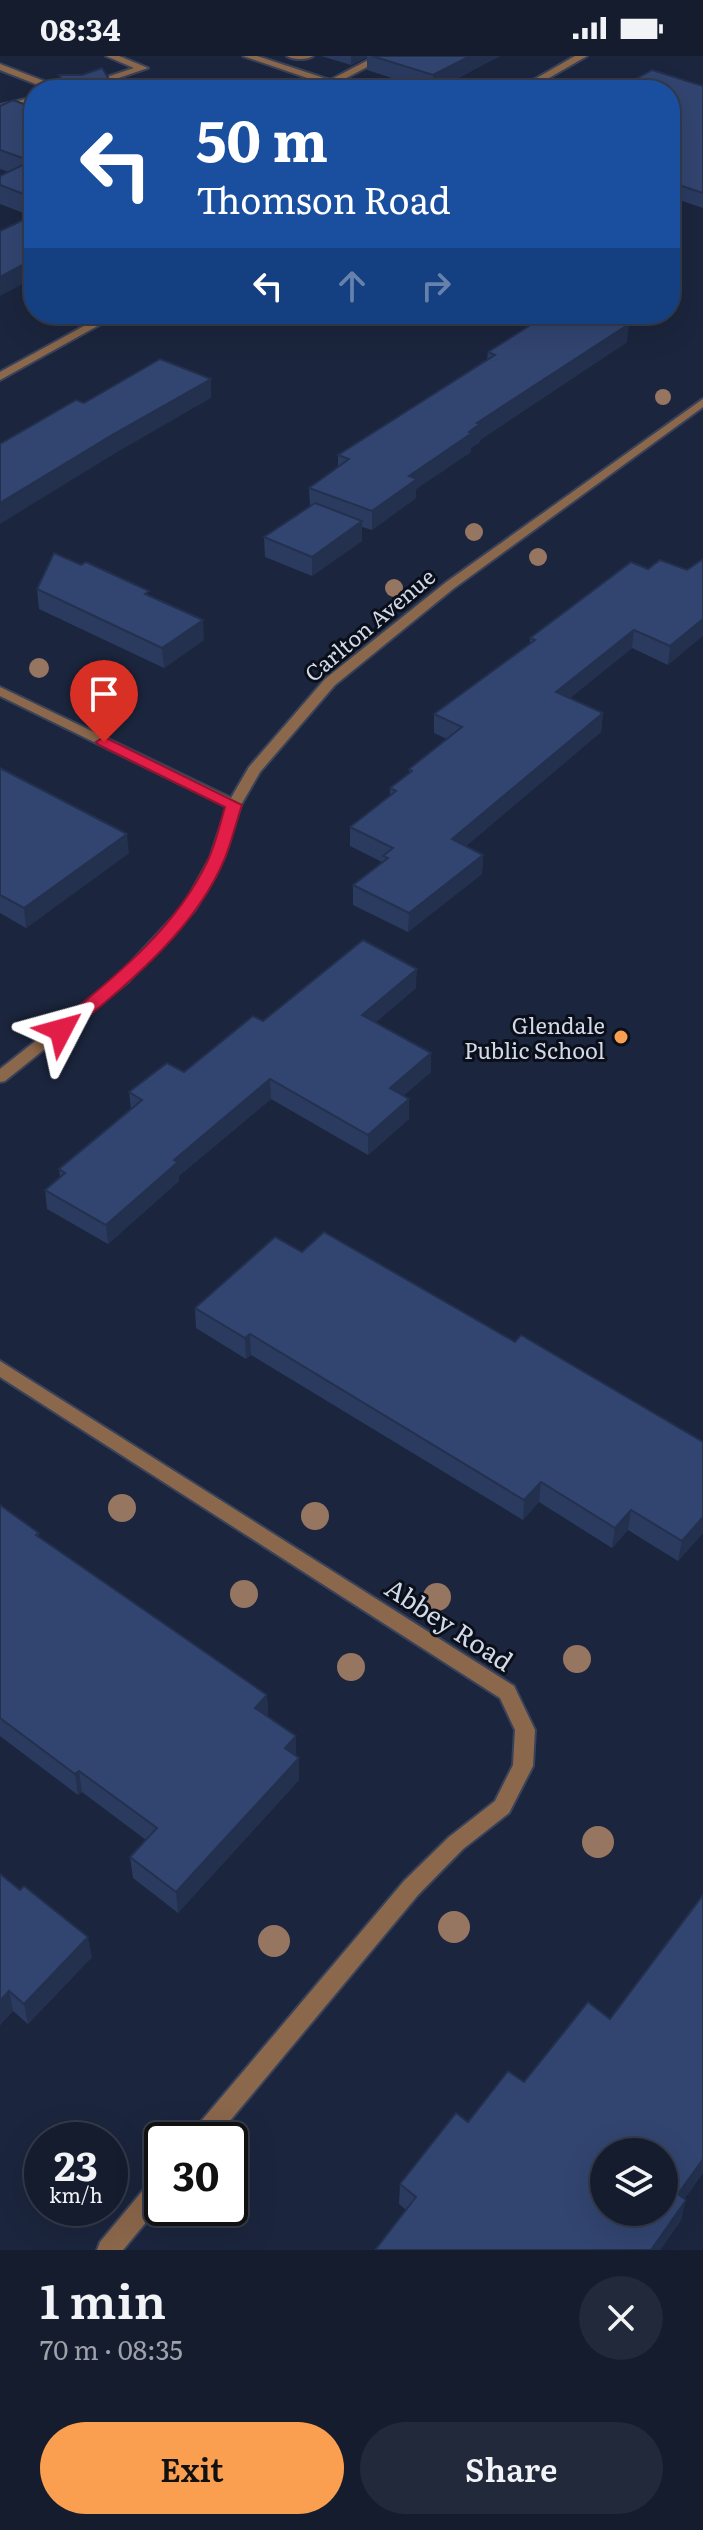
<!DOCTYPE html>
<meta charset="utf-8">
<style>
:root{--surface:#141c2e;--page:#21293a;--text:#f1f3f6;--muted:#9da1aa;--line:#333a4a;--accent:#fa9f50}
body{margin:0;font-family:Literata,serif;background:var(--page);color:var(--text);height:100vh;display:flex;flex-direction:column;font-size:30px;white-space:nowrap}
*{box-sizing:border-box;margin:0}
p{font-size:26px;color:var(--muted)}
.icon{flex:none;width:44px;height:44px;fill:none;stroke:currentColor;stroke-width:2;stroke-linecap:round;stroke-linejoin:round}
.map{position:relative;height:2194px;overflow:hidden}
.panel{display:flex;flex-direction:column;background:var(--surface);flex:1}
.panel>*{flex:none}
.banner{position:absolute;left:24px;top:24px;width:656px;height:244px;border-radius:32px;box-shadow:0 8px 32px #0002,0 0 0 2px var(--line);background:#1a4fa0;color:#fff;overflow:hidden}
.controls{position:absolute;left:590px;top:2082px;display:grid;gap:16px}
.controls a{display:grid;place-items:center;width:88px;height:88px;border-radius:50%;background:var(--surface);box-shadow:0 8px 32px #0002,0 0 0 2px var(--line);font-size:40px}
.speed{position:absolute;left:24px;top:2066px;display:flex;gap:16px;font-size:40px;font-weight:700;text-align:center}
.speed>*{display:grid;place-content:center;width:104px;height:104px;border-radius:50%;background:var(--surface);box-shadow:0 8px 32px #0002,0 0 0 2px var(--line);line-height:1}
.speed small{font-size:20px;font-weight:400}
.speed .limit{border:4px solid #111;border-radius:12px;background:#fff;color:#111}
.pin{position:absolute;display:grid;place-items:center;width:68px;height:68px;color:#fff;margin:-82px -34px;border-radius:50% 50% 50% 0;rotate:-45deg;box-shadow:0 0 8px #0007}
.pin .icon{rotate:45deg}
.me{position:absolute;width:88px;margin:-44px;rotate:51deg;stroke-linejoin:round;filter:drop-shadow(0 0 6px #0008)}
.turn{display:flex;align-items:center;gap:28px;height:168px;padding:0 40px;font-size:36px}
.turn .icon{width:104px;height:104px;stroke-width:2.5}
.turn b{display:block;font-size:56px;line-height:68px}
.lanes{display:flex;align-items:center;height:76px;padding:0 40px;background:#0003;justify-content:center;gap:40px;direction:ltr}
.lanes .off{opacity:.35}
.round{display:grid;place-items:center;flex:none;width:84px;height:84px;border-radius:42px;background:var(--page)}
.summary{display:flex;align-items:center;justify-content:space-between;height:136px;padding:0 40px}
h1{font-size:48px;font-weight:600;line-height:60px}
.button{display:flex;gap:16px;margin-top:auto;padding:16px 40px}
.button a{flex:1;height:92px;border-radius:48px;background:var(--accent);color:#111;font-size:32px;font-weight:600;line-height:92px;text-align:center}
.button a+a{background:var(--page);color:var(--text)}
.status{display:flex;justify-content:space-between;align-items:center;height:56px;padding:0 40px;background:var(--surface);direction:ltr}
.status svg{height:22px;fill:currentColor}
.map>svg:first-child{display:block}
</style>
<div class="status"><b>08:34</b><svg viewBox="0 0 49 12"><path d="M0 12V9h3v3zM5 12V6h3v6zM10 12V3h3v9zM15 12V0h3v12zM26 1h20v11H26zM47 4h2v5h-2z"/></svg></div>
<div class="map">
<svg width="703" height="2194" viewBox="0 0 703 2194">
<rect width="100%" height="100%" fill="#1b253d"/>
<g fill="none" stroke-linecap="round" stroke-linejoin="round">
<defs>
<g id="lane">
<path d="M 106,0 L 119,0 L 148,12 L 83,34 L 68,34 L 134,12 Z"/>
<path d="M 243,0 L 257,0 L 330,24 L 376,0 L 388,0 L 331,30 Z"/>
<path d="M 287,0 L 313,0 C 307,4 293,4 287,0 Z"/>
<path d="M 0,8 L 62,32 L 64,34 L 51,34 L 0,14 Z"/>
<path d="M 34,41 L 34,47 L 0,55 L 0,49 Z"/>
</g>
<g id="street">
<path d="M 575,0 L 587,0 L 528,34 L 516,34 Z"/>
<path d="M 106,258 L 119,258 L 0,324 L 0,316 Z"/>
<path d="M 703,343 L 703,351 L 453,533 L 335,629 L 260,716 L 241,749 L 224,802 L 195,854 L 128,926 L 5,1025 L 0,1026 L 0,1013 L 118,920 L 184,849 L 210,802 L 227,751 L 0,640 L 0,631 L 231,742 L 249,711 L 325,623 L 445,527 Z"/>
<path d="M 0,1305 L 514,1630 L 535,1674 L 533,1710 L 509,1757 L 463,1793 L 418,1839 L 214,2084 L 189,2084 L 192,2076 L 404,1825 L 449,1781 L 495,1745 L 513,1709 L 515,1674 L 500,1642 L 0,1321 Z"/>
<path d="M 162,2118 L 162,2147 L 123,2194 L 97,2194 L 100,2186 L 154,2121 Z"/>
</g>
</defs>
<use href="#lane" stroke="#384259" stroke-width="4"/>
<use href="#street" stroke="#384259" stroke-width="4"/>
<use href="#lane" fill="#8b674b" fill-rule="evenodd"/>
<use href="#street" fill="#8b674b" fill-rule="evenodd"/>
</g>
<g fill="#967561">
<circle cx="663" cy="341" r="8"/>
<circle cx="474" cy="476" r="9"/>
<circle cx="538" cy="501" r="9"/>
<circle cx="394" cy="532" r="9"/>
<circle cx="39" cy="612" r="10"/>
<circle cx="122" cy="1452" r="14"/>
<circle cx="315" cy="1460" r="14"/>
<circle cx="244" cy="1538" r="14"/>
<circle cx="437" cy="1541" r="14"/>
<circle cx="577" cy="1603" r="14"/>
<circle cx="351" cy="1611" r="14"/>
<circle cx="598" cy="1786" r="16"/>
<circle cx="454" cy="1871" r="16"/>
<circle cx="274" cy="1885" r="16"/>
</g>
<g fill="#2b3b60">
<path d="M 321,0 L 500,0 L 435,34 L 429,34 L 367,14 L 367,1 L 351,9 Z"/>
<path d="M 59,19 L 116,34 L 60,34 Z"/>
<path d="M 703,30 L 703,152 L 670,141 L 670,34 Z"/>
<path d="M 0,50 L 34,52 L 34,161 L 0,148 L 0,120 L 9,116 L 0,113 Z"/>
<path d="M 627,286 L 480,384 L 479,387 L 471,392 L 471,396 L 416,433 L 416,442 L 372,474 L 362,471 L 362,485 L 312,520 L 265,501 L 264,481 L 310,450 L 309,432 L 338,411 L 338,399 L 487,303 L 488,296 Z"/>
<path d="M 648,513 L 687,514 L 668,609 L 632,592 L 570,642 L 603,657 L 601,676 L 466,790 L 483,799 L 482,818 L 408,876 L 353,849 L 353,829 L 382,806 L 350,790 L 350,771 L 390,740 L 390,732 L 409,717 L 409,713 L 447,683 L 434,677 L 434,658 L 530,587 L 530,582 Z"/>
<path d="M 37,533 L 149,540 L 204,584 L 164,612 L 39,553 Z"/>
<path d="M 0,712 L 129,797 L 26,872 L 0,857 Z"/>
<path d="M 416,932 L 376,966 L 431,1016 L 403,1040 L 409,1063 L 368,1099 L 271,1043 L 179,1120 L 179,1125 L 108,1188 L 47,1153 L 45,1134 L 60,1121 L 59,1113 L 131,1053 L 129,1036 L 184,1016 L 263,965 Z"/>
<path d="M 302,1196 L 515,1286 L 703,1386 L 703,1477 L 678,1505 L 628,1474 L 612,1492 L 539,1446 L 523,1464 L 251,1299 L 246,1303 L 196,1272 L 195,1252 Z"/>
<path d="M 0,1449 L 39,1477 L 39,1481 L 267,1639 L 268,1661 L 296,1680 L 296,1700 L 299,1702 L 299,1724 L 178,1857 L 133,1822 L 130,1801 L 146,1784 L 82,1736 L 78,1739 L 0,1680 Z"/>
<path d="M 0,1818 L 92,1901 L 28,1968 L 13,1955 L 0,1969 Z"/>
<path d="M 703,1839 L 703,2117 L 684,2143 L 681,2164 L 660,2194 L 375,2194 L 406,2154 L 399,2148 L 400,2128 L 468,2066 L 610,1963 Z"/>
</g>
<g fill="#23304e">
<path d="M 351,0 L 367,0 L 367,1 L 351,9 Z"/>
<path d="M 470,0 L 500,0 L 433,34 L 433,19 Z"/>
<path d="M 34,203 L 34,222 L 0,240 L 0,221 Z"/>
<path d="M 629,268 L 627,286 L 480,384 L 479,387 L 471,392 L 471,396 L 416,433 L 416,442 L 372,474 L 372,455 L 409,420 L 469,376 L 477,367 Z"/>
<path d="M 211,323 L 211,342 L 114,398 L 0,468 L 0,447 L 112,379 Z"/>
<path d="M 362,465 L 362,485 L 312,520 L 312,501 Z"/>
<path d="M 703,563 L 703,580 L 668,609 L 670,590 Z"/>
<path d="M 203,564 L 204,584 L 164,612 L 162,592 Z"/>
<path d="M 634,574 L 632,592 L 554,655 L 556,636 Z"/>
<path d="M 603,657 L 601,676 L 451,803 L 452,783 Z"/>
<path d="M 127,778 L 129,797 L 26,872 L 24,852 Z"/>
<path d="M 483,799 L 482,818 L 408,876 L 409,857 Z"/>
<path d="M 417,913 L 416,932 L 362,978 L 362,959 Z"/>
<path d="M 431,997 L 431,1016 L 389,1052 L 390,1032 Z"/>
<path d="M 270,1023 L 271,1043 L 179,1120 L 179,1125 L 108,1188 L 106,1169 L 174,1104 Z"/>
<path d="M 409,1043 L 409,1063 L 368,1099 L 368,1079 Z"/>
<path d="M 250,1278 L 251,1299 L 246,1303 L 245,1282 Z"/>
<path d="M 541,1426 L 539,1446 L 523,1464 L 524,1444 Z"/>
<path d="M 631,1454 L 628,1474 L 612,1492 L 615,1472 Z"/>
<path d="M 703,1461 L 703,1477 L 678,1505 L 682,1485 Z"/>
<path d="M 267,1639 L 268,1661 L 256,1674 L 255,1652 Z"/>
<path d="M 296,1680 L 296,1702 L 285,1692 Z"/>
<path d="M 299,1702 L 299,1724 L 178,1857 L 176,1836 Z"/>
<path d="M 79,1715 L 82,1736 L 78,1739 L 75,1718 Z"/>
<path d="M 88,1881 L 92,1901 L 28,1968 L 24,1948 Z"/>
<path d="M 9,1935 L 13,1955 L 0,1969 L 0,1945 Z"/>
<path d="M 703,2103 L 703,2117 L 673,2159 L 678,2138 Z"/>
<path d="M 686,2144 L 681,2164 L 660,2194 L 651,2194 Z"/>
</g>
<g fill="#324570" stroke="#23304e" stroke-width="2" fill-rule="evenodd">
<path d="M 372,0 L 470,0 L 433,19 Z"/>
<path d="M 102,12 L 116,34 L 68,34 L 59,19 L 82,19 Z"/>
<path d="M 652,14 L 703,30 L 703,137 L 670,126 L 670,34 L 616,34 Z"/>
<path d="M 13,44 L 34,52 L 34,142 L 0,129 L 0,120 L 31,105 L 0,94 L 0,50 Z"/>
<path d="M 23,164 L 34,185 L 34,203 L 0,221 L 0,175 Z"/>
<path d="M 548,258 L 601,258 L 629,268 L 477,367 L 480,368 L 469,376 L 472,377 L 409,420 L 417,423 L 372,455 L 309,432 L 349,403 L 338,399 L 495,299 L 488,296 Z"/>
<path d="M 160,303 L 211,323 L 112,379 L 0,447 L 0,388 L 76,344 L 84,347 Z"/>
<path d="M 315,447 L 362,465 L 312,501 L 264,481 Z"/>
<path d="M 54,497 L 81,509 L 86,506 L 149,535 L 145,538 L 203,564 L 162,592 L 37,533 Z"/>
<path d="M 703,503 L 703,563 L 670,590 L 634,574 L 556,636 L 603,657 L 452,783 L 483,799 L 409,857 L 353,829 L 388,802 L 383,800 L 393,792 L 350,771 L 396,735 L 390,732 L 412,715 L 409,713 L 462,671 L 434,658 L 535,584 L 530,582 L 631,506 L 648,513 L 660,504 L 687,514 Z"/>
<path d="M 0,712 L 127,778 L 24,852 L 0,839 Z"/>
<path d="M 363,884 L 417,913 L 362,959 L 431,997 L 390,1032 L 409,1043 L 368,1079 L 270,1023 L 174,1104 L 178,1106 L 106,1169 L 45,1134 L 65,1117 L 59,1113 L 142,1044 L 129,1036 L 167,1007 L 184,1016 L 253,960 L 263,965 Z"/>
<path d="M 324,1176 L 515,1286 L 521,1279 L 703,1386 L 703,1461 L 682,1485 L 631,1454 L 615,1472 L 541,1426 L 524,1444 L 250,1278 L 245,1282 L 195,1252 L 275,1181 L 302,1196 Z"/>
<path d="M 0,1449 L 39,1477 L 36,1479 L 267,1639 L 255,1652 L 296,1680 L 285,1692 L 299,1702 L 176,1836 L 130,1801 L 157,1772 L 79,1715 L 75,1718 L 0,1662 Z"/>
<path d="M 0,1818 L 20,1834 L 24,1830 L 88,1881 L 24,1948 L 9,1935 L 0,1945 Z"/>
<path d="M 703,1839 L 703,2103 L 678,2138 L 686,2144 L 651,2194 L 375,2194 L 416,2141 L 400,2128 L 456,2057 L 468,2066 L 508,2015 L 524,2026 L 588,1946 L 610,1963 ZM 604,2096 L 664,2096 L 664,2156 L 604,2156 Z"/>
</g>
<path fill="#e11d48" stroke="#92132f" stroke-width="2" d="M 104,681 L 242,749 C 236,766 232,785 225,802 C 195,875 126,929 67,978 L 55,978 L 52,974 L 55,970 C 112,923 176,873 208,804 C 216,787 220,768 225,751 L 99,689 L 96,686 Z"/>
<circle fill="#fa9f50" stroke="#0a0f19" stroke-width="3" cx="621" cy="981" r="8"/>
<g text-anchor="middle" dominant-baseline="central" stroke-width="6" stroke-linejoin="round" paint-order="stroke">
<g font-size="22" fill="#d2d9e9" stroke="#0a0f19">
<text transform="translate(369 568) rotate(-40)">Carlton Avenue</text>
</g>
<g font-size="22" fill="#d2d9e9" stroke="#0a0f19" text-anchor="end">
<text x="605" y="968">Glendale<tspan x="605" dy="25">Public School</tspan></text>
</g>
<g font-size="26" fill="#d2d9e9" stroke="#0a0f19">
<text transform="translate(450 1567) rotate(33)">Abbey Road</text>
</g>
</g>
</svg>
<div class="controls">
<a><svg class="icon" aria-label="layers" viewBox="0 0 24 24"><path d="M12 4l9 5-9 5-9-5zM3 14l9 5 9-5"/></svg></a>
</div>
<div class="speed"><div>23<small>km/h</small></div><div class="limit">30</div></div>
<div class="pin" style="left:104px;top:686px;background:#d93025"><svg class="icon" aria-label="arrive" viewBox="0 0 24 24"><path d="M6 21V4h12l-3 4 3 4H6"/></svg></div>
<svg class="me" style="left:61px;top:974px" viewBox="-20 -20 40 40"><path d="M0-17L14 15 0 8-14 15z" fill="#e11d48" stroke="#fff" stroke-width="4"/></svg>
<div class="banner">
<div class="turn"><svg class="icon" aria-label="left" viewBox="0 0 24 24"><path d="M17 20v-9H6M10 6l-5 5 5 5"/></svg><div><b>50 m</b>Thomson Road</div></div>
<div class="lanes"><svg class="icon" aria-label="left" viewBox="0 0 24 24"><path d="M17 20v-9H6M10 6l-5 5 5 5"/></svg><svg class="icon off" aria-label="ahead" viewBox="0 0 24 24"><path d="M12 20V5M6 11l6-6 6 6"/></svg><svg class="icon off" aria-label="right" viewBox="0 0 24 24"><path d="M7 20v-9h11M14 6l5 5-5 5"/></svg></div>
</div>
</div>
<section class="panel">
<div class="summary"><div><h1>1 min</h1><p>70 m · 08:35</p></div><a class="round"><svg class="icon" aria-label="close" viewBox="0 0 24 24"><path d="M6 6l12 12M18 6L6 18"/></svg></a></div>
<div class="button"><a>Exit</a><a>Share</a></div>
</section>
